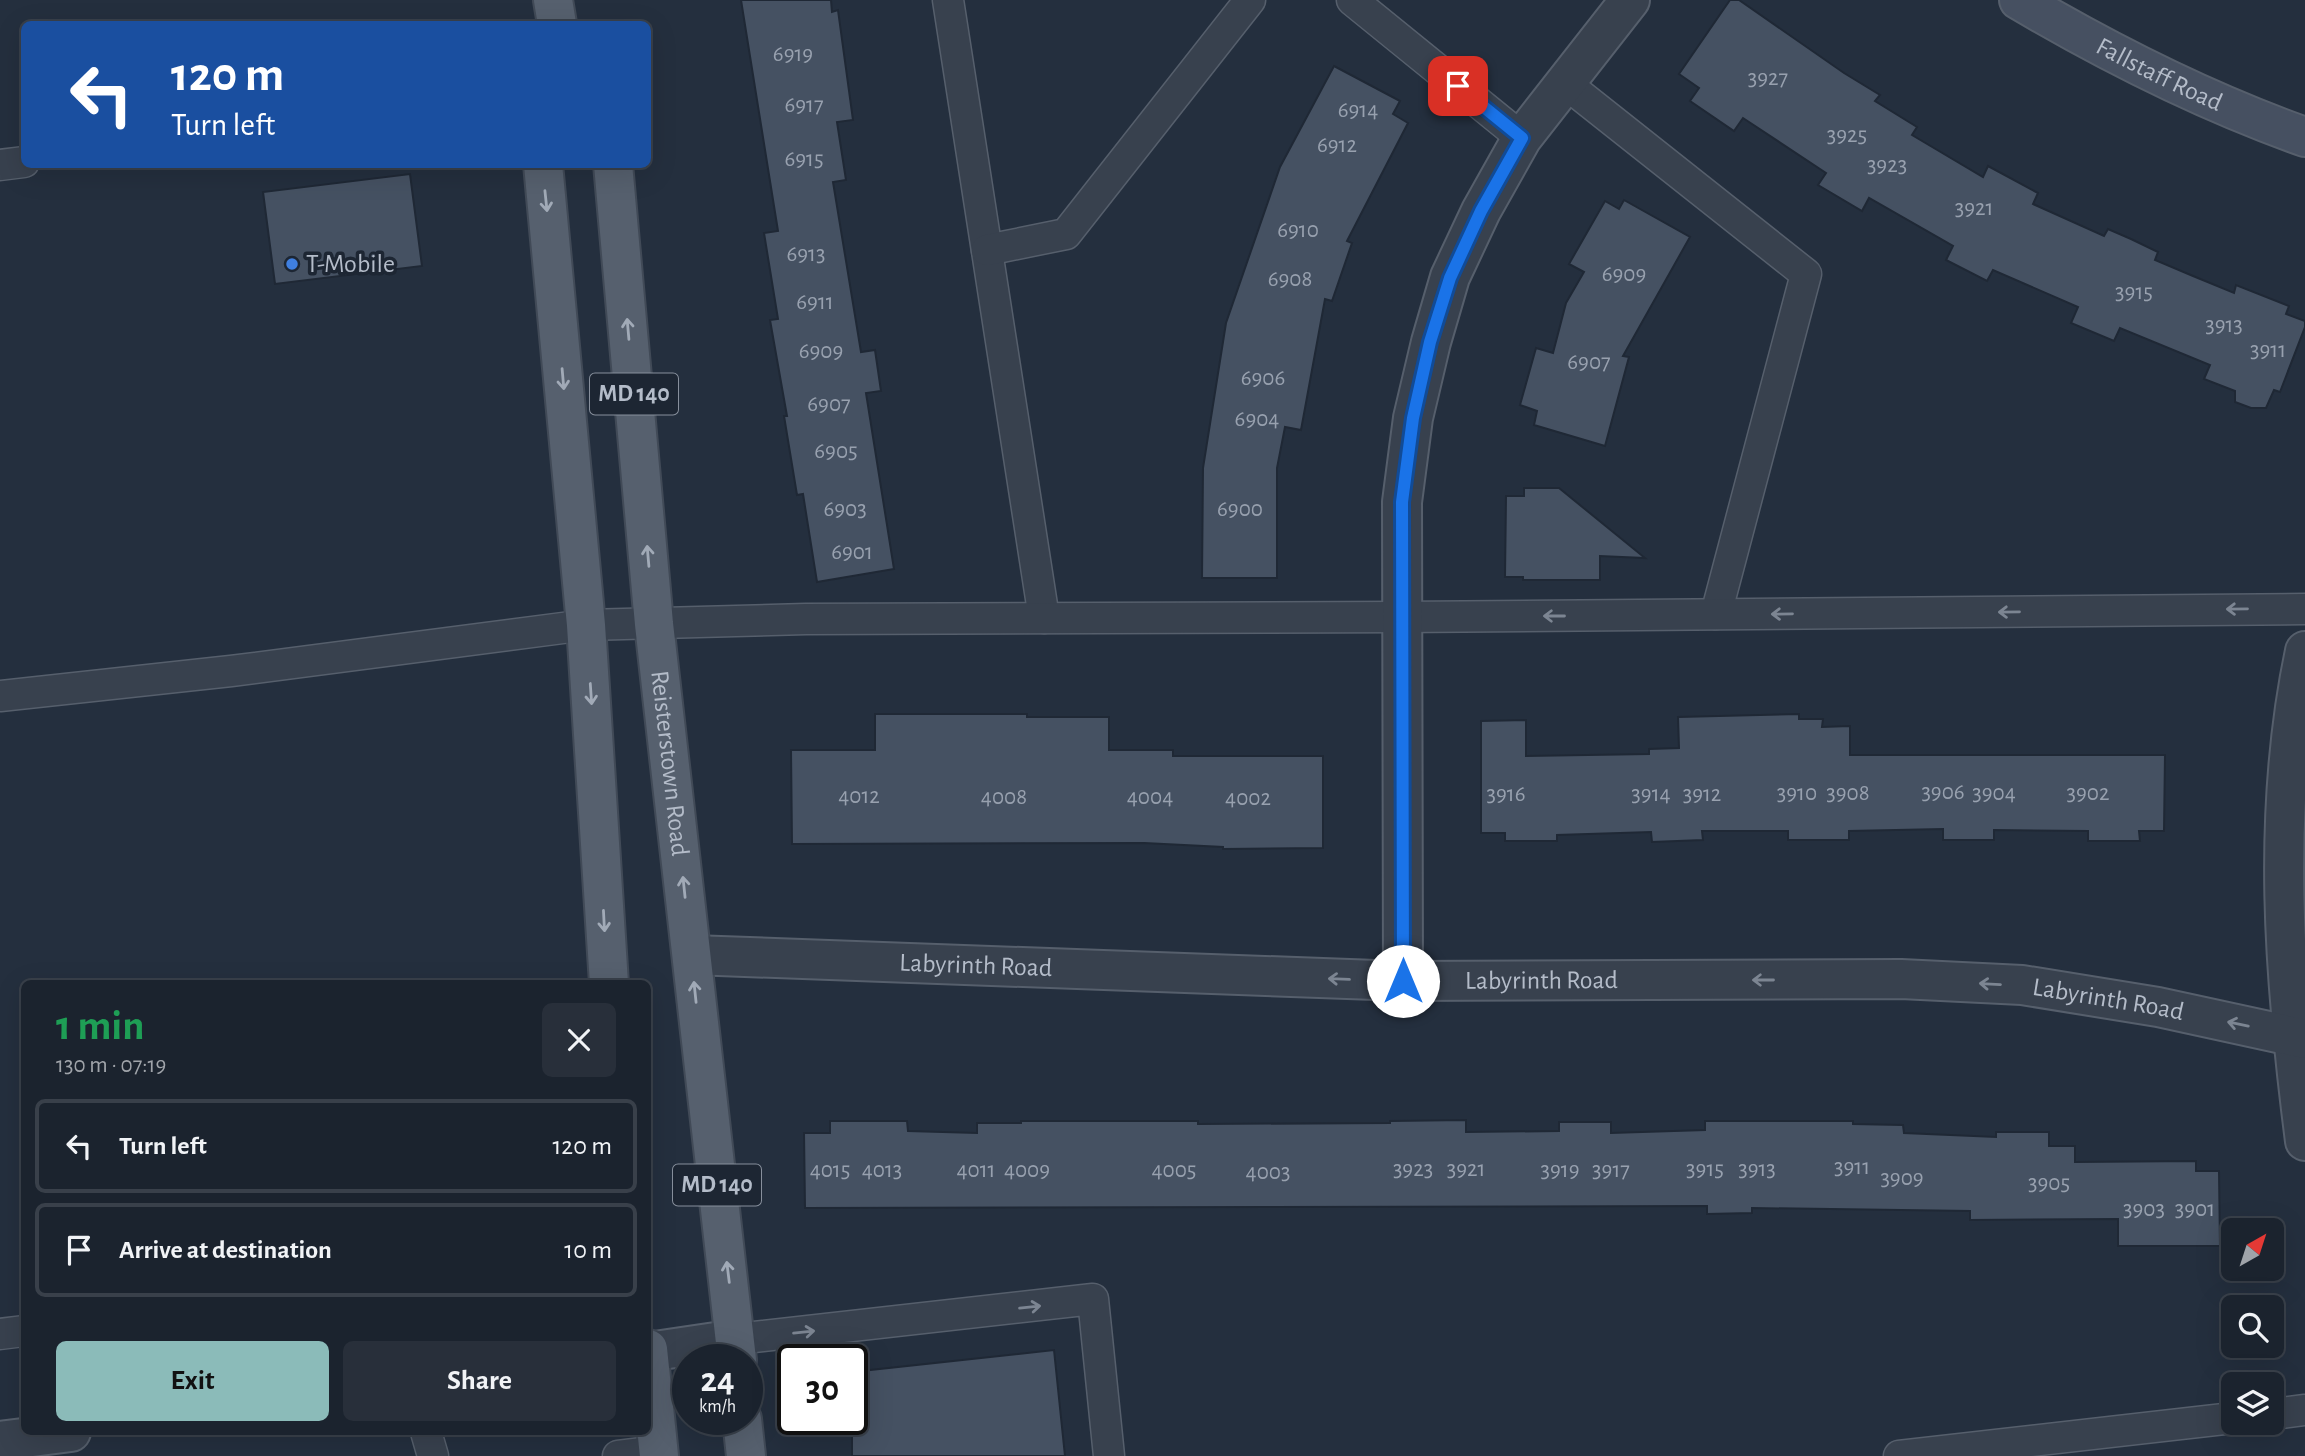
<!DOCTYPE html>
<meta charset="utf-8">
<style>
:root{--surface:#1b232e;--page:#282f3a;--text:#f1f3f6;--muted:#a0a4aa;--line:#39404a;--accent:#8bbbb9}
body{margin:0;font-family:"Alegreya Sans",sans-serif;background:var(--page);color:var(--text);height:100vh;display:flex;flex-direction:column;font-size:26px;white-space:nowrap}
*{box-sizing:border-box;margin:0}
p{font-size:23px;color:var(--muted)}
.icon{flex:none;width:38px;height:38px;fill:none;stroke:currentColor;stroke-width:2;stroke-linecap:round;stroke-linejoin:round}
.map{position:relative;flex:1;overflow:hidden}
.sheet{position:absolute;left:21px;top:980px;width:630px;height:455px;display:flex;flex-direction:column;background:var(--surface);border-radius:10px;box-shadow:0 7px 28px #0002,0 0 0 2px var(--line)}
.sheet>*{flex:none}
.top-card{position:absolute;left:21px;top:21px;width:630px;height:147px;border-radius:10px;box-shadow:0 7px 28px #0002,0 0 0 2px var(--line);background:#1a4fa0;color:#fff;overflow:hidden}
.needle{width:46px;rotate:39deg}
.controls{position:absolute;left:2221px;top:1218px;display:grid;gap:14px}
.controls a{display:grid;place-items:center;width:63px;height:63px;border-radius:10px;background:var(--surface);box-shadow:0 7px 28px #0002,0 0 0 2px var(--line);font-size:35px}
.speed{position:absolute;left:672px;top:1344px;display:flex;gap:14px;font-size:35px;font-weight:700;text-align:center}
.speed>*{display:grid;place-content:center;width:91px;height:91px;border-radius:50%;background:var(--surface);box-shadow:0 7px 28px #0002,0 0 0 2px var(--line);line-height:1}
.speed small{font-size:18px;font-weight:400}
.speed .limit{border:4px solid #111;border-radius:10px;background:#fff;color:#111}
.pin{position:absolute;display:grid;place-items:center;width:60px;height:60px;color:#fff;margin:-30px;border-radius:14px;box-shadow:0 4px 10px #0006}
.me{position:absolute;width:77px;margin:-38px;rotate:0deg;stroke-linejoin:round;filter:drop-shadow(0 0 5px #0008)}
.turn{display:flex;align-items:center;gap:24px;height:147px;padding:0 35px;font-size:32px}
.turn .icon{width:91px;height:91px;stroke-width:2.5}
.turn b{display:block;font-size:49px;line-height:60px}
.round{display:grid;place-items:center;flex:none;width:74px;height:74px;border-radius:10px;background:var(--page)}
.headline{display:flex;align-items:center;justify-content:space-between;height:119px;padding:0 35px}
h1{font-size:42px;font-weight:700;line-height:52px;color:#1e9e55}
.action{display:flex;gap:14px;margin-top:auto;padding:14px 35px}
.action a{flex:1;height:80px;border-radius:10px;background:var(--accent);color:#111;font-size:28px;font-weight:700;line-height:80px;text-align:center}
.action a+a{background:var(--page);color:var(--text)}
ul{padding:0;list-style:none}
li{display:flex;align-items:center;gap:21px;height:94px;margin:0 14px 10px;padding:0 21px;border:4px solid var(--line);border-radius:10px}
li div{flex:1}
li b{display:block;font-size:26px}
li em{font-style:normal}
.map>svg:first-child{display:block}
</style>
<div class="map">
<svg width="2305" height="1456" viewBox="0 0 2305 1456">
<rect width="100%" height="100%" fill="#242f3e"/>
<g fill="#455162" stroke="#1f2835" stroke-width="2">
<path d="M 741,0 L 831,0 L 832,12 L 838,10 L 853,120 L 837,122 L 846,180 L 833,182 L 861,352 L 875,350 L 881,391 L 866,393 L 894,569 L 817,582 L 803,494 L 797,495 L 784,416 L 787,416 L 770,320 L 778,319 L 764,233 L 778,231 Z"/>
<path d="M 1730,0 L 1739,0 L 1844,73 L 1880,95 L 1875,101 L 1917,127 L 1912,135 L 1983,177 L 1988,166 L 2038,193 L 2033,204 L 2104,236 L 2108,229 L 2131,239 L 2158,252 L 2155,260 L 2193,276 L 2234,293 L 2236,285 L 2289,306 L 2286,314 L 2305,321 L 2305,327 L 2280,392 L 2274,390 L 2266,408 L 2251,408 L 2235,402 L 2235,391 L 2204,379 L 2210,365 L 2120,328 L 2114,341 L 2071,323 L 2078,307 L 1993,270 L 1987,281 L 1946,260 L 1953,246 L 1869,198 L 1862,211 L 1818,185 L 1826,173 L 1743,118 L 1734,131 L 1690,101 L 1699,88 L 1679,74 Z"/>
<path d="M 1334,66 L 1400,101 L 1393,114 L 1408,123 L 1347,241 L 1352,243 L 1332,301 L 1325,299 L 1301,430 L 1285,427 L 1277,468 L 1277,578 L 1202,578 L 1203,468 L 1226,323 L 1280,167 Z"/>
<path d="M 410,174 L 422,266 L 275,284 L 263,192 Z"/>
<path d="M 1624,200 L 1690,237 L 1623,356 L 1629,357 L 1605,446 L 1534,425 L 1537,411 L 1520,405 L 1536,348 L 1553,353 L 1566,303 L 1584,272 L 1569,264 L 1605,201 L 1619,209 Z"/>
<path d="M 1524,488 L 1559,488 L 1645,558 L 1600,556 L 1600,580 L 1523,580 L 1523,577 L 1505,577 L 1506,496 L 1524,496 Z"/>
<path d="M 875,714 L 1027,714 L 1027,717 L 1109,717 L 1109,750 L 1173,750 L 1173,756 L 1323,756 L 1323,848 L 1223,849 L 1223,847 L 1144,843 L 792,844 L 791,750 L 875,750 Z"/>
<path d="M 1799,714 L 1799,719 L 1823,719 L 1822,727 L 1850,726 L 1850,755 L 2165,755 L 2164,831 L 2139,831 L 2140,841 L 2088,841 L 2088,831 L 1994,830 L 1994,840 L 1943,840 L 1943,829 L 1849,831 L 1849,840 L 1788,840 L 1788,831 L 1702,831 L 1703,840 L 1652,842 L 1651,832 L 1557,835 L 1557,841 L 1505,841 L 1505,833 L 1481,833 L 1481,721 L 1526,720 L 1526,756 L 1649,754 L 1649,749 L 1679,748 L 1678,717 Z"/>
<path d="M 1466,1120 L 1466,1132 L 1559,1131 L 1559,1122 L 1611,1122 L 1611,1133 L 1705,1130 L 1705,1121 L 1853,1121 L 1853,1124 L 1903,1125 L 1904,1133 L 1996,1137 L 1996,1132 L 2049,1132 L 2049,1146 L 2075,1146 L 2075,1162 L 2196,1161 L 2196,1171 L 2219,1171 L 2220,1246 L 2118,1246 L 2118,1219 L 1970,1220 L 1970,1211 L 1752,1208 L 1752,1213 L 1707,1214 L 1707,1206 L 805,1208 L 804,1133 L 830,1133 L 830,1121 L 907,1121 L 908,1131 L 977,1133 L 977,1123 L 1021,1123 L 1021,1121 L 1198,1121 L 1198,1124 L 1390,1123 L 1390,1121 Z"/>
<path d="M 1054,1350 L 1065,1456 L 852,1456 L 852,1372 Z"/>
</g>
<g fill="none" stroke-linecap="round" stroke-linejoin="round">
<defs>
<g id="lane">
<path d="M 948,0 L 1044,618"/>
<path d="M 1352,0 L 1522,138"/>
<path d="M 1565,83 L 1806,274 L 1716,614"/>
<path d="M 0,165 L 24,162"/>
<path d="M 987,250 L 1066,234 L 1250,0"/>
<path d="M 0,696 L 231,671 L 586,625 L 806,619 L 1401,617 L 2305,609"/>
<path d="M 0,1334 L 24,1331"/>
<path d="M 736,1339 L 1093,1299 L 1109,1456"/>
<path d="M 2272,1414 L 2305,1410"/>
<path d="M 426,1432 L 433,1456"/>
<path d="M 618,1456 L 659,1451"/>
<path d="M 1899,1456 L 2233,1418"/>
</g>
<g id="street">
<path d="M 2305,651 C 2271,813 2284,978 2305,1141"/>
<path id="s1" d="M 692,955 L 1403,981 L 1901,979 L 2022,985 L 2158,1007 L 2305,1039"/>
<path d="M 1403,981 L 1402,502 L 1413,418 L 1431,342 L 1450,277 L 1481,211 L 1522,138 L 1630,0"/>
<path d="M 648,1352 L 736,1339"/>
<path d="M 0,1441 L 71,1432"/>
</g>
<g id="secondary">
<path id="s2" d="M 2019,0 C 2109,53 2206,102 2305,137"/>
</g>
<g id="primary">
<path d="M 553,0 L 557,24"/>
<path d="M 543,164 L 586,625 L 609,984"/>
<path id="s3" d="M 613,164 L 654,624 L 737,1360"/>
<path d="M 648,1349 L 659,1456"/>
<path d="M 742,1419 L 746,1456"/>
</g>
</defs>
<use href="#lane" stroke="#565f6c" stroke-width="33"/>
<use href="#street" stroke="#565f6c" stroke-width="42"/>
<use href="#secondary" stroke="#565f6c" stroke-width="42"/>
<use href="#primary" stroke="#414a57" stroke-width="42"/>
<use href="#lane" stroke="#38414e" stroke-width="30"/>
<use href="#street" stroke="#38414e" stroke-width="38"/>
<use href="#secondary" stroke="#465061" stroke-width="38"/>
<use href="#primary" stroke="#56606e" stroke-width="38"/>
</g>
<defs><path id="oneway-shaft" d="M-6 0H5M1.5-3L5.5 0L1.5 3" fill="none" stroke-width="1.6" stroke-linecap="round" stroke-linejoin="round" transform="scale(1.75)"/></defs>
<g stroke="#a1aab7">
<use href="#oneway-shaft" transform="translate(546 201) rotate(84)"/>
<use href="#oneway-shaft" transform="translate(628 329) rotate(-95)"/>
<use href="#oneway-shaft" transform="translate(563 379) rotate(85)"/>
<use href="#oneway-shaft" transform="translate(648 556) rotate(-95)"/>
<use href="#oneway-shaft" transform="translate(591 694) rotate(86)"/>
<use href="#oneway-shaft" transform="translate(684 887) rotate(-96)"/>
<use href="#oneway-shaft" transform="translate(604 921) rotate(87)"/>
<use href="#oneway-shaft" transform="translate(695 992) rotate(-96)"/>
<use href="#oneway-shaft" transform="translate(728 1272) rotate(-97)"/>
</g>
<g stroke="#7c8592">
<use href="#oneway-shaft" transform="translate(2237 609) rotate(179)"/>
<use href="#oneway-shaft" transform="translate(2009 612) rotate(179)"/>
<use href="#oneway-shaft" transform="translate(1782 614) rotate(179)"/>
<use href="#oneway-shaft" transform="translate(1554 616) rotate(180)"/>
<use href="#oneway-shaft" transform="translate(1339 979) rotate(-178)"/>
<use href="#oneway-shaft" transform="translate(1763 980) rotate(180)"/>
<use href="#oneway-shaft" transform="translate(1990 984) rotate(-177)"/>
<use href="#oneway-shaft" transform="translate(2238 1024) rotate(-168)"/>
<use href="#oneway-shaft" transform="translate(1030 1307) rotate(-6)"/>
<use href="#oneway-shaft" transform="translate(804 1332) rotate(-6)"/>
</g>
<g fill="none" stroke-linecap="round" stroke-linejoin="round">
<defs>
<path id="route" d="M 1403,981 L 1402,502 L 1413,418 L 1430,342 L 1450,278 L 1481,211 L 1522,138 L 1458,86"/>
</defs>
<use href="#route" stroke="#114b97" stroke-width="18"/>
<use href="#route" stroke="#1a73e8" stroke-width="12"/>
</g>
<circle fill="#3f7fe0" stroke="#1d2633" stroke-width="2.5" cx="292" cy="264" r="7"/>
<g text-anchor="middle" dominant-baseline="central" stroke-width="7" stroke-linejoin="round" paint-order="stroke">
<g font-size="23" fill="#98a1af">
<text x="793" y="54">6919</text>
<text x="1768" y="78">3927</text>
<text x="804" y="105">6917</text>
<text x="1358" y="110">6914</text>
<text x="1847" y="135">3925</text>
<text x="1337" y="145">6912</text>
<text x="804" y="159">6915</text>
<text x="1887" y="165">3923</text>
<text x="1974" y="208">3921</text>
<text x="1298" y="230">6910</text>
<text x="806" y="254">6913</text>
<text x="1624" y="274">6909</text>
<text x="1290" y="279">6908</text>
<text x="2134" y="292">3915</text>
<text x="815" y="302">6911</text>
<text x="2224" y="325">3913</text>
<text x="2268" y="350">3911</text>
<text x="821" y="351">6909</text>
<text x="1589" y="362">6907</text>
<text x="1263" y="378">6906</text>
<text x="829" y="404">6907</text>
<text x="1257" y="419">6904</text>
<text x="836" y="451">6905</text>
<text x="845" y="509">6903</text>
<text x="1240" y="509">6900</text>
<text x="852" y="552">6901</text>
<text x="1943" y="792">3906</text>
<text x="1797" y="793">3910</text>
<text x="1848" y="793">3908</text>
<text x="1994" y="793">3904</text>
<text x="2088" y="793">3902</text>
<text x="1506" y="794">3916</text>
<text x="1651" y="794">3914</text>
<text x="1702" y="794">3912</text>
<text x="859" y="796">4012</text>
<text x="1004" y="797">4008</text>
<text x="1150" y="797">4004</text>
<text x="1248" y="798">4002</text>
<text x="1852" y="1167">3911</text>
<text x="1413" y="1169">3923</text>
<text x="1466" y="1169">3921</text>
<text x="1705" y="1169">3915</text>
<text x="1757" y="1169">3913</text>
<text x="830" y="1170">4015</text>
<text x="882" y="1170">4013</text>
<text x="976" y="1170">4011</text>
<text x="1027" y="1170">4009</text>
<text x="1174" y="1170">4005</text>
<text x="1560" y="1170">3919</text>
<text x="1611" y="1170">3917</text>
<text x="1268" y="1172">4003</text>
<text x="1902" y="1178">3909</text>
<text x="2049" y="1183">3905</text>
<text x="2144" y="1209">3903</text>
<text x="2195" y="1209">3901</text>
</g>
<g fill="#1d2633" stroke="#878f9c" stroke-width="2">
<rect x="590" y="373.5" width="88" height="41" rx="5"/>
<rect x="673" y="1164.5" width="88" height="41" rx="5"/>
</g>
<g font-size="24" font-weight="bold" fill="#b4bcc9">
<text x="634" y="394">MD 140</text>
<text x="717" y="1185">MD 140</text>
</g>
<g font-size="26" fill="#b4bcc9" stroke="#1d2633">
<text stroke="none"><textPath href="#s2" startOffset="159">Fallstaff Road</textPath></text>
<text stroke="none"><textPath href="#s3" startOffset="602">Reisterstown Road</textPath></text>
<text stroke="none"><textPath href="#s1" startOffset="284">Labyrinth Road</textPath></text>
<text stroke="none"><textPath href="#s1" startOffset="850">Labyrinth Road</textPath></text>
<text stroke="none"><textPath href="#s1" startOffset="1418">Labyrinth Road</textPath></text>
</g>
<g font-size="26" fill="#b4bcc9" stroke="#1d2633" text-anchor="start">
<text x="306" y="264">T-Mobile</text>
</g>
</g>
</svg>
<div class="controls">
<a><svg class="needle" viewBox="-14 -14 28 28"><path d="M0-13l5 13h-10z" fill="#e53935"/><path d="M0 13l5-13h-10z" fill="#a0a4aa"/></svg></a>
<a><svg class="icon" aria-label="search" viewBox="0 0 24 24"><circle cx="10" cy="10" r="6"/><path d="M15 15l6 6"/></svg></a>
<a><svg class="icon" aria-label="layers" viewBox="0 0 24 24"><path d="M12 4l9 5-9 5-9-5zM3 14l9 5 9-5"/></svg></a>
</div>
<div class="speed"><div>24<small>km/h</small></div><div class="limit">30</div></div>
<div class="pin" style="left:1458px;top:86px;background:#d93025"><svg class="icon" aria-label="arrive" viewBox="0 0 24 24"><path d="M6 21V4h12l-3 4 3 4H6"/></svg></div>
<svg class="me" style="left:1403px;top:981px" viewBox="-20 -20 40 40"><circle r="19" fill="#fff"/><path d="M0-13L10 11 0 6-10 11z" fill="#1a73e8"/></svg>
<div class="top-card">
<div class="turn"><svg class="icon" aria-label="left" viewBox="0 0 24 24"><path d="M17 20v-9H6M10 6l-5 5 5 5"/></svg><div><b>120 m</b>Turn left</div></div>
</div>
<section class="sheet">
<div class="headline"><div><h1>1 min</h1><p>130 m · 07:19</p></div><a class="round"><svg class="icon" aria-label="close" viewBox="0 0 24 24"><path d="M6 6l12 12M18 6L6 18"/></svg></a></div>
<ul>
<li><svg class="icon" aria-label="left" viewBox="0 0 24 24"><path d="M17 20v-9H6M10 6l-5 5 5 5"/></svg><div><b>Turn left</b></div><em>120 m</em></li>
<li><svg class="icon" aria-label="arrive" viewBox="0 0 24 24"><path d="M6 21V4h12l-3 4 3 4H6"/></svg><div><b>Arrive at destination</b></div><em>10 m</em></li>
</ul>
<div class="action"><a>Exit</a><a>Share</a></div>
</section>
</div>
